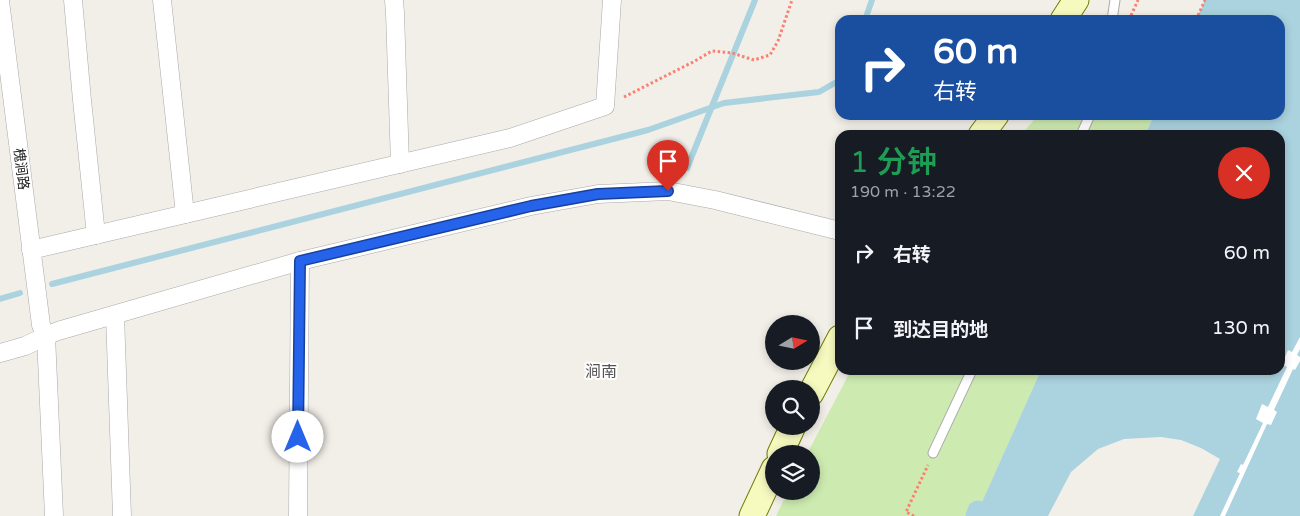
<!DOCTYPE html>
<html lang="zh">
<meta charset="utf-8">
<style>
:root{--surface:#171b24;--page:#20242c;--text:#f1f3f6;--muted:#9ea1a6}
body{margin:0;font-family:"Varela Round","Noto Sans SC",sans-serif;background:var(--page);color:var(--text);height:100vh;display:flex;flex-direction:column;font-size:19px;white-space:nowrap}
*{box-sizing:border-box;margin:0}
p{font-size:16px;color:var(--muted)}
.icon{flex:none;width:28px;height:28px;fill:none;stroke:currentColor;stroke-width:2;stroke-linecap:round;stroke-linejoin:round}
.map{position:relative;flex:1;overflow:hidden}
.side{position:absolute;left:835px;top:130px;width:450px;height:245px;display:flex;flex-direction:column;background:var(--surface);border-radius:15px;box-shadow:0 2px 8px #0003}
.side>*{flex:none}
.hud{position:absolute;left:835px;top:15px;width:450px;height:105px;border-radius:15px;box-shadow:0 2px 8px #0003;background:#1a4fa0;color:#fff;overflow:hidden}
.needle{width:32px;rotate:80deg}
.controls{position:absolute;left:765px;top:315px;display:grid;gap:10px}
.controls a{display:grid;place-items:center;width:55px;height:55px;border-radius:50%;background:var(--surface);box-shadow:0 2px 8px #0003;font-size:25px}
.pin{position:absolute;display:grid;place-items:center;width:42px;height:42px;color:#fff;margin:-51px -21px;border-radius:50% 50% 50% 0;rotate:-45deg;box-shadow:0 0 5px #0007}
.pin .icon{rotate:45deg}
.me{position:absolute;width:55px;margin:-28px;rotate:0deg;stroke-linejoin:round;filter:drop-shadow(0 0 4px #0008)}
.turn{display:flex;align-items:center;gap:18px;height:105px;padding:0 15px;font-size:22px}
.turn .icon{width:65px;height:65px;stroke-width:2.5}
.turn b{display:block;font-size:35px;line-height:42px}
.round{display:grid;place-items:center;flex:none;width:52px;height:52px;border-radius:26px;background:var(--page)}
.summary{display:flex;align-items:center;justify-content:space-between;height:85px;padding:0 15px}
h1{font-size:30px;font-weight:600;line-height:38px;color:#1e9e55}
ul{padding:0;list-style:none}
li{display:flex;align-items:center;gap:15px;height:75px;padding:0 15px}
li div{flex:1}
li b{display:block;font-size:19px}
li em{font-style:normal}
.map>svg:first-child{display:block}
</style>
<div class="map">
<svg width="1300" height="516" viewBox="0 0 1300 516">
<rect width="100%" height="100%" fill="#f2efe9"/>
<g fill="#cdebb0">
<path d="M 1038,115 L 1151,115 L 1153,116 L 1145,135 L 1021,135 Z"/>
<path d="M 851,370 L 1041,370 L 976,516 L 776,516 L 788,491 L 811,491 L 811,454 L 807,454 Z"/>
</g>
<path fill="#aad3df" d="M 1205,0 L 1300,0 L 1300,516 L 1193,516 L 1220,459 L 1201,448 L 1181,440 L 1161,437 L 1124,439 L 1098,449 L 1071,472 L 1048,516 L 989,516 L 978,511 L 1041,370 L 1280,370 L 1280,135 L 1145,135 L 1154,115 L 1280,115 L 1280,20 L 1196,20 Z"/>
<path fill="#fff" d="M 1300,337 L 1300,349 L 1297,355 L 1300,357 L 1300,361 L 1295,370 L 1293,369 L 1274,410 L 1277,412 L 1271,425 L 1267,424 L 1225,516 L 1220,516 L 1240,473 L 1237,472 L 1241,464 L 1243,465 L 1263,423 L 1256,419 L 1262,404 L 1268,407 L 1287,367 L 1282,364 L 1288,350 L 1292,352 Z"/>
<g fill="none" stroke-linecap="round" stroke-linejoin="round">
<g stroke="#aad3df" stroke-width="6">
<path d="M 865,20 L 872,0"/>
<path d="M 687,168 L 755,0"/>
<path d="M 52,284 L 648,130 L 724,103 L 819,92 L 840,80"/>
<path d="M 0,299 L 20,293"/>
</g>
<path stroke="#aad3df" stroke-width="21" d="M 976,516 L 978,511 L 989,516"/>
<defs>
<g id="lane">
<path d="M 1112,20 L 1115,0"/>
<path d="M 1081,135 L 1090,115"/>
<path d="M 933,453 L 972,370"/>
</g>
<g id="street">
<path d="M 73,0 L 82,100 L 96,235"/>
<path d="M 162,0 L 185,214"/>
<path d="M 394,0 L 395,13 L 400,164"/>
<path d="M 0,1 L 41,325 L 46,336 L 54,516"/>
<path d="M 31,250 L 510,138 L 605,106 L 612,0"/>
<path d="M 115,315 L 122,516"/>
<path d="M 0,353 L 25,346 L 46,336 L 58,331 L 300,261 L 531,206 L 598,194 L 668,191 L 715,200 L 840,231"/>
<path d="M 298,516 L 300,261"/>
</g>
<g id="secondary">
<path d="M 1063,20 L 1076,0"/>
<path d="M 981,135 L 996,115"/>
<path d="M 811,393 L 840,338"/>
<path d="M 780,454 L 793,426"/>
<path d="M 752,516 L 774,469"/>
</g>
</defs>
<use href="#lane" stroke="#a9a9a9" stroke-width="11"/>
<use href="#street" stroke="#a9a9a9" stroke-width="19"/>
<use href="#secondary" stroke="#707d05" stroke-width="27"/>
<g stroke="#fa8072" stroke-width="3" stroke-dasharray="2.5 2.5" stroke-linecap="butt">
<path d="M 1129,20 L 1138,0"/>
<path d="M 1196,20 L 1205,0"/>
<path d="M 624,97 L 693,62 L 712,51 L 732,53 L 754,60 L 770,55 L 778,41 L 792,0"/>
<path d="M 1153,116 L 1154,115"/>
<path d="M 914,516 L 906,512 L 928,465"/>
</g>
<use href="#lane" stroke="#fff" stroke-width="9"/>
<use href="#street" stroke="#fff" stroke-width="18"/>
<use href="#secondary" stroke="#f7fabf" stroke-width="25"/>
</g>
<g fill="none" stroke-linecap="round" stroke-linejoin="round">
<defs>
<path id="route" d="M 298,437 L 300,261 L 531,206 L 598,194 L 668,191"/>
</defs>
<use href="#route" stroke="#184099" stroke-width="12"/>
<use href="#route" stroke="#2563eb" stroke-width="9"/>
</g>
<g text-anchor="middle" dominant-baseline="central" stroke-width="4" stroke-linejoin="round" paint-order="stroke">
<g font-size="14" fill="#222" stroke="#fff">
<text transform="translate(21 169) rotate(83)">槐涧路</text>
</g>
<g font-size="16" fill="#555" stroke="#fff">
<text x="601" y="372">涧南</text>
</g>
</g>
</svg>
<div class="controls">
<a><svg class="needle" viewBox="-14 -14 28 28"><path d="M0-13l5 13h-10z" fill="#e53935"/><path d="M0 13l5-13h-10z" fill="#9ea1a6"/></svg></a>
<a><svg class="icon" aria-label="search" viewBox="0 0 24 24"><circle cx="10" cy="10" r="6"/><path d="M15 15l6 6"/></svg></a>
<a><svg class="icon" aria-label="layers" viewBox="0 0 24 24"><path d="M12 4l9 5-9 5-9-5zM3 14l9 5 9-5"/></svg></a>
</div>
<div class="pin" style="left:668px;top:191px;background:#d93025"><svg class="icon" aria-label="arrive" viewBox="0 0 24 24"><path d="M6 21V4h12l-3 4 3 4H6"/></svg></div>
<svg class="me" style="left:298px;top:437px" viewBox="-20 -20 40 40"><circle r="19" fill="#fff"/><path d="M0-13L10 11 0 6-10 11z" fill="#2563eb"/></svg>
<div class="hud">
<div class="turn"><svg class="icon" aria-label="right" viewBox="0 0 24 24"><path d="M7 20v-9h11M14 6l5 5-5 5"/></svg><div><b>60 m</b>右转</div></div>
</div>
<section class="side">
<div class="summary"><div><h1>1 分钟</h1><p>190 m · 13:22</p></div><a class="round" style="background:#d93025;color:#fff"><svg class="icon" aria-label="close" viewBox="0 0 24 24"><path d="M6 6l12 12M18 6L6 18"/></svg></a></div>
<ul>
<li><svg class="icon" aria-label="right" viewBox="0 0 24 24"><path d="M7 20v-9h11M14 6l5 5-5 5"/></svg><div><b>右转</b></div><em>60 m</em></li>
<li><svg class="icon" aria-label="arrive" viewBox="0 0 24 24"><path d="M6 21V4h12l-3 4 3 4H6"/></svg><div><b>到达目的地</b></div><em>130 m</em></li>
</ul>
</section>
</div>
